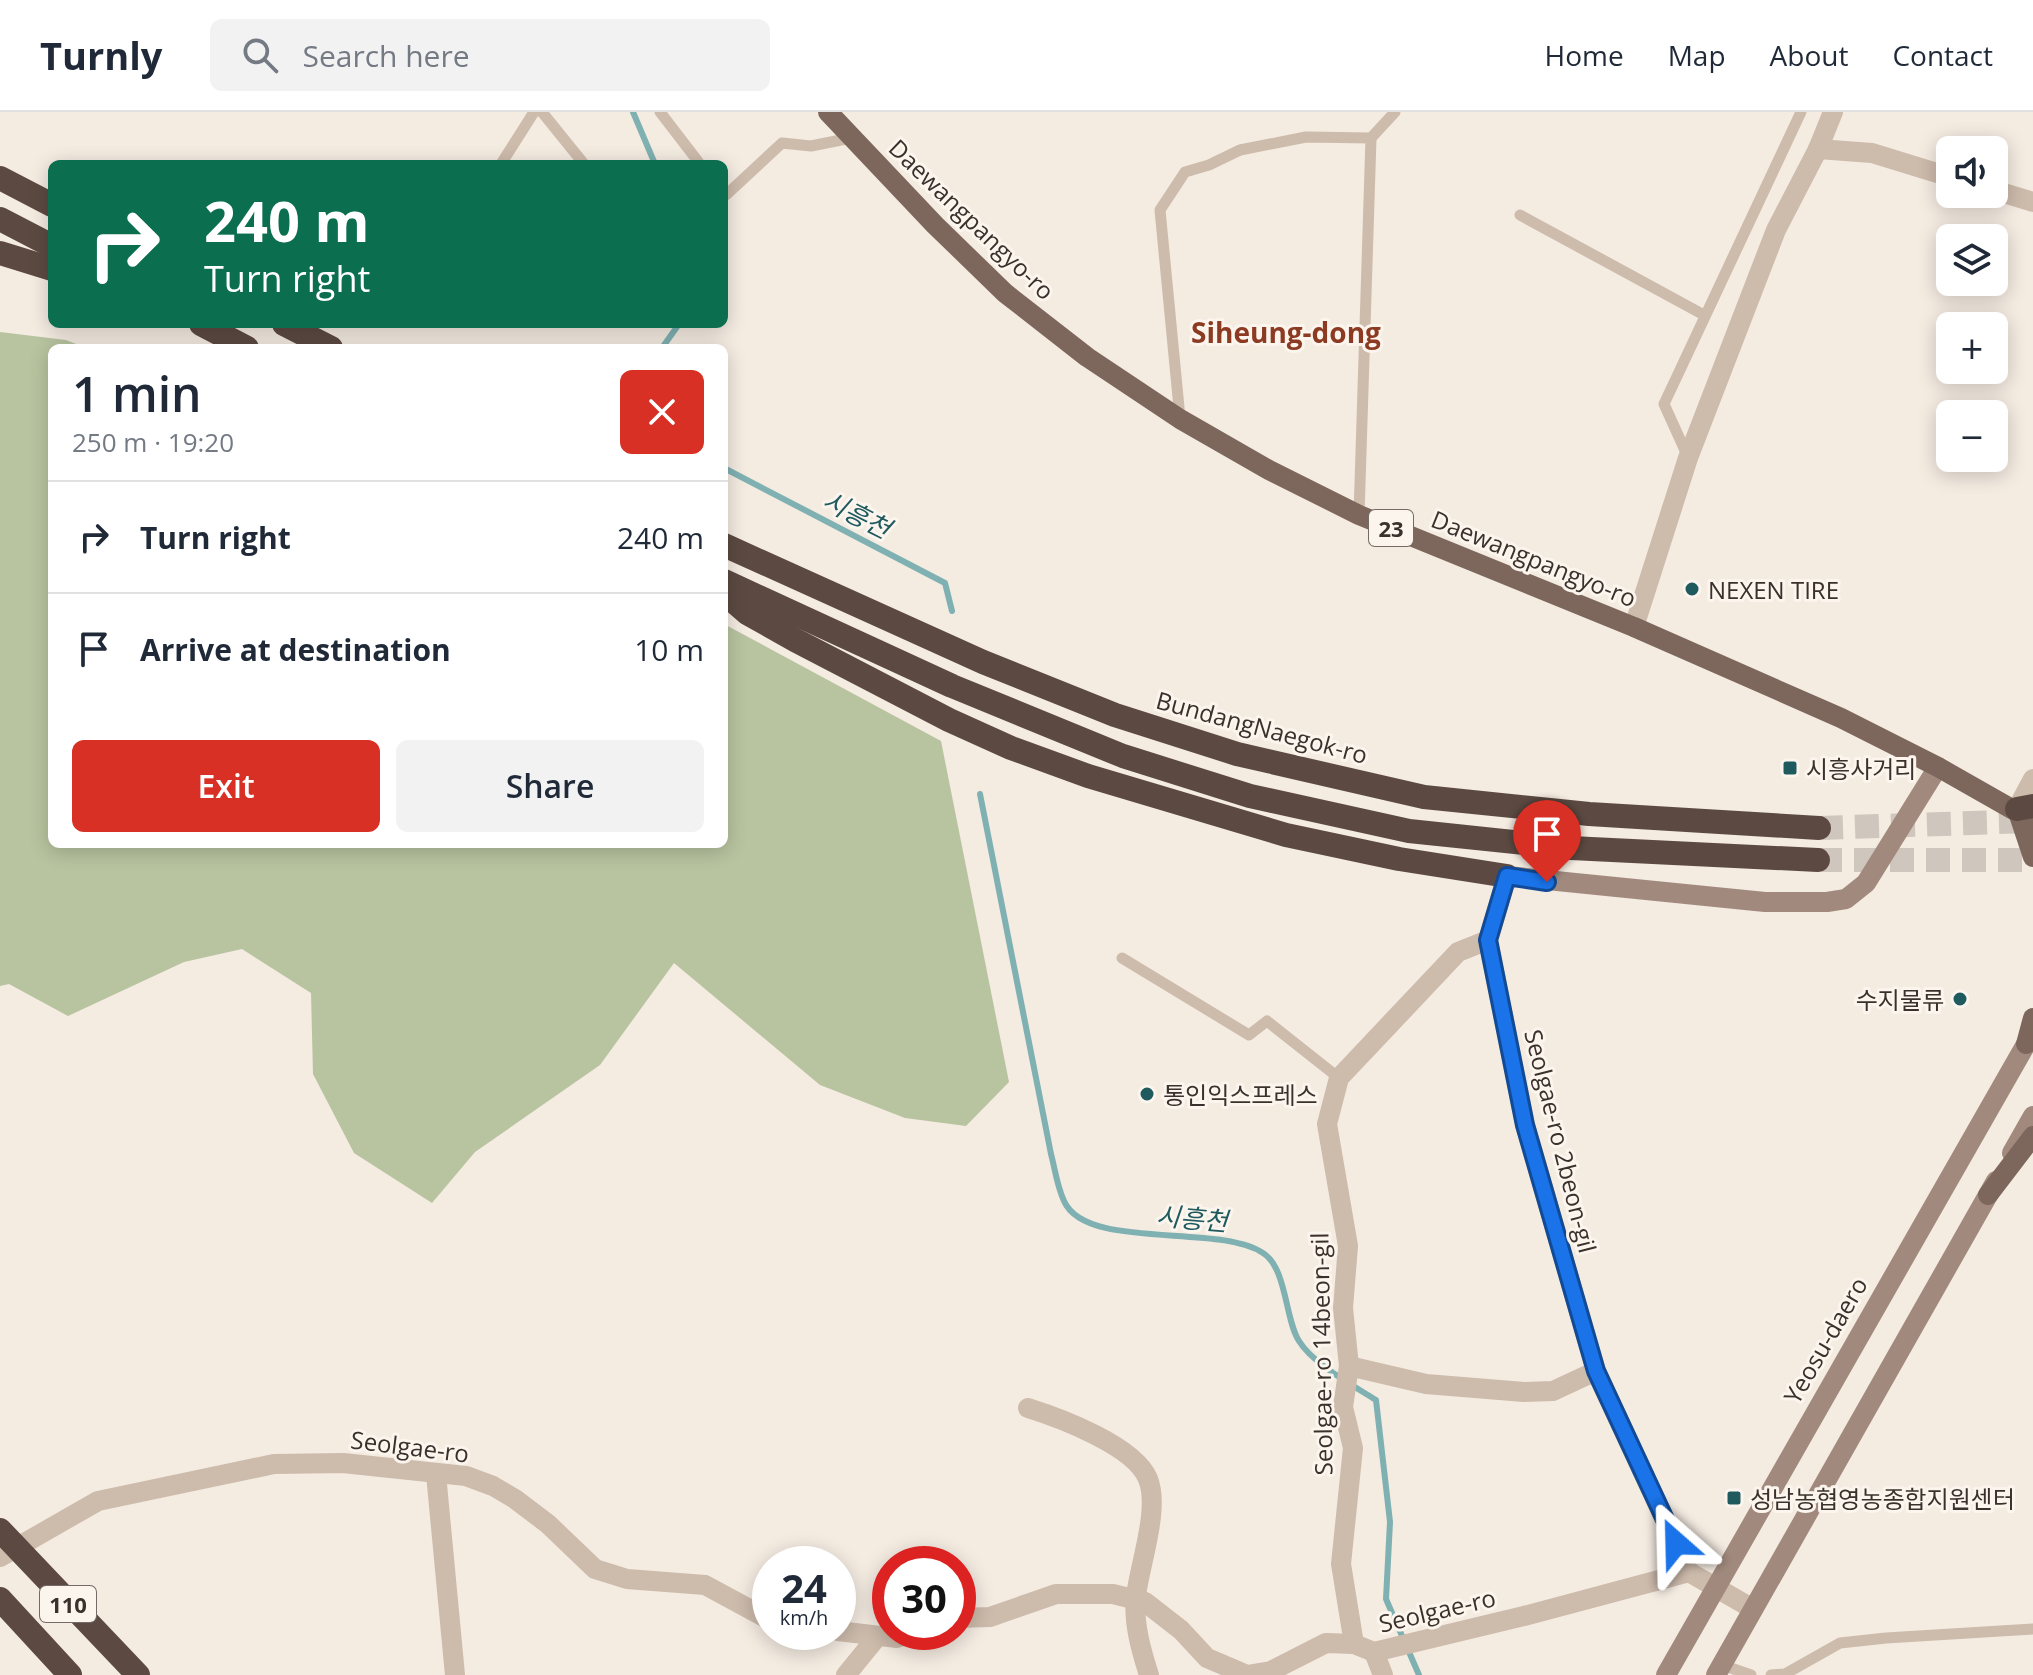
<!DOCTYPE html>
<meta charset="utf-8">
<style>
:root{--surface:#fff;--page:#f2f2f3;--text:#1f2937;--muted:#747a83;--line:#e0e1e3;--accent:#d93025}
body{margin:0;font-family:"Open Sans","Noto Sans KR",sans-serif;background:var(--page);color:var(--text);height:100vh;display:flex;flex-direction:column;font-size:30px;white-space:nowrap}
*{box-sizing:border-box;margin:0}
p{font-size:26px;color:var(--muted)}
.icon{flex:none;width:44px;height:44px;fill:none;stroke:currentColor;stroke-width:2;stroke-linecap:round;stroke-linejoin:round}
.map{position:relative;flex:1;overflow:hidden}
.side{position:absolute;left:48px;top:232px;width:680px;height:504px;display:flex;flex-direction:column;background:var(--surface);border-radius:12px;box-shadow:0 4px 20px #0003}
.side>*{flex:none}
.top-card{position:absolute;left:48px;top:48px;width:680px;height:168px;border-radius:12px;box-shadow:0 4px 20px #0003;background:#0b6e4f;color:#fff;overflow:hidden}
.fabs{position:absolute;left:1936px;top:24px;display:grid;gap:16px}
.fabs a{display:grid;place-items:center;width:72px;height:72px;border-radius:12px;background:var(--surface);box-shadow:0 4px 20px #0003;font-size:40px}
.speed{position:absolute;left:752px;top:1434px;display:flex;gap:16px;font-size:40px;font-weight:700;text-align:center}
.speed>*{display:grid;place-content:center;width:104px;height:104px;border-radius:50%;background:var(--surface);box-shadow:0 4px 20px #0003;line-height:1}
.speed small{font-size:20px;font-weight:400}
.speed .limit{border:12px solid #d22;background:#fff;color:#111}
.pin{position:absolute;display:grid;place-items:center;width:68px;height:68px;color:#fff;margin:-82px -34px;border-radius:50% 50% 50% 0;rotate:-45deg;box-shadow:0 0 8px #0007}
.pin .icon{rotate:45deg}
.me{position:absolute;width:88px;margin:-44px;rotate:335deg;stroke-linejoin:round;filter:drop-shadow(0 0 6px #0008)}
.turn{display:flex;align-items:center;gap:28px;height:168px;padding:0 24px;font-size:36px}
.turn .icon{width:104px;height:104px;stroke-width:2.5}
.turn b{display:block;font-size:56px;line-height:68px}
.round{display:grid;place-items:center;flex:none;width:84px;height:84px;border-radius:12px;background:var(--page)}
.headline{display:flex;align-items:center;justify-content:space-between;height:136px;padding:0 24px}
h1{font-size:48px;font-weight:600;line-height:60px}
.button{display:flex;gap:16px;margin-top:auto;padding:16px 24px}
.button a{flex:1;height:92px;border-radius:12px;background:var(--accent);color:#fff;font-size:32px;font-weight:600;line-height:92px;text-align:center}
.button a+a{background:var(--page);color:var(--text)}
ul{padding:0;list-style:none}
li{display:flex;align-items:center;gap:24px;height:112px;padding:0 24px;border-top:2px solid var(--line)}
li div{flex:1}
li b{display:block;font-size:30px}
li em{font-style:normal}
header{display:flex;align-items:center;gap:48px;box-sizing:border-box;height:112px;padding:0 40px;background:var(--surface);border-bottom:2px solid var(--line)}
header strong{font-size:38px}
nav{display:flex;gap:44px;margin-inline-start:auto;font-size:28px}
.search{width:560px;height:72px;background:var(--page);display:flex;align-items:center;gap:20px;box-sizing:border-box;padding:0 28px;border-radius:12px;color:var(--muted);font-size:30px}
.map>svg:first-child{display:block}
</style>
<header>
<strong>Turnly</strong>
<div class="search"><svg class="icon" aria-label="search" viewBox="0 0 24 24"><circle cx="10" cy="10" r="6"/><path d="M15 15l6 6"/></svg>Search here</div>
<nav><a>Home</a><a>Map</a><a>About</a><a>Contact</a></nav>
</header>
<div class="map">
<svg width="2033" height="1563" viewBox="0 0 2033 1563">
<rect width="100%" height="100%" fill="#f4ebe1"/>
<path fill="#b8c4a0" d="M 0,220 L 66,228 L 86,236 L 52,236 L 52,732 L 724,732 L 724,512 L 941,629 L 1009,970 L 966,1014 L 905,1006 L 820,973 L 674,851 L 600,953 L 475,1040 L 432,1091 L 354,1041 L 313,962 L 311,881 L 242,837 L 184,850 L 68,904 L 9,872 L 0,874 Z"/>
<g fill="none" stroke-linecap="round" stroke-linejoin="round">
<g stroke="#7fb0b2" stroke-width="6">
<path d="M 633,0 L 655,52"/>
<path d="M 662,236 L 679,212"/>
<path d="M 724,356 L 945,471 L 952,499"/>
<path d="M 980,682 L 1051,1042 C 1055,1057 1057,1074 1064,1089 C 1086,1139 1219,1111 1263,1141 C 1287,1156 1285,1208 1299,1229 C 1313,1252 1354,1274 1376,1288 L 1390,1410 L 1386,1487 L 1419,1563"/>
</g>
<g stroke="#cfc6bd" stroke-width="24" stroke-dasharray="24 12" stroke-linecap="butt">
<path d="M 1819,716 L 2033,709"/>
<path d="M 1818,748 L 2033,748"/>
</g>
<g stroke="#cdbbac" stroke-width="11">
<path d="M 542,0 L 584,52"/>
<path d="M 660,0 L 700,52"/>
<path d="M 1371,26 L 1395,0"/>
<path d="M 501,52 L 534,0"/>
<path d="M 724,81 L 726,83 L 782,31 L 811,34 L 851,26"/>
<path d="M 1520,103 L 1704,203"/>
<path d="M 1180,306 L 1160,98 L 1185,60 L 1209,53 L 1240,38 L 1306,25 L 1371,26 L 1359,403"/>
<path d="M 1688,345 L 1664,292 L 1801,0"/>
<path d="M 1122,846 L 1249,923 L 1267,909 L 1339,966"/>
<path d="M 1722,1553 L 1751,1563"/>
<path d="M 1771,1563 L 1785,1562 L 1840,1531 L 1886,1526 L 2033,1517"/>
</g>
<g stroke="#cdbbac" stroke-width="20">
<path d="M 1818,37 L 1872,41 L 1950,65"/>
<path d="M 1994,78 L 2033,90"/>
<path d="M 1634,515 L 1688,346 L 1776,118 L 1818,37 L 1833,0"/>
<path d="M 2017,697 L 2033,667"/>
<path d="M 1507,764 L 1488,828 L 1525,1013 L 1596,1259 L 1689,1460"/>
<path d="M 1349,1254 L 1426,1272 L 1524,1280 L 1553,1279 L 1596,1259"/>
<path d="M 1028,1296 C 1060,1306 1135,1334 1148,1367 C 1160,1397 1140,1451 1136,1484 C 1133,1510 1141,1538 1149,1563"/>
<path d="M 436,1362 L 455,1563"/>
<path d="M 0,1445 L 98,1389 L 274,1352 L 343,1351 L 466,1364 L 493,1374 L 515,1387 L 548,1412 L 595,1457 L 627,1467 L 705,1473 L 770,1508"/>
<path d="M 958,1506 L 990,1505 L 1056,1482 L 1113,1482 L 1145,1490 L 1181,1518 L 1207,1546 L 1247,1563 L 1271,1559 L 1326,1531 L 1354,1532 L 1374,1540 L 1524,1504 L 1689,1460 L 1753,1497"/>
<path d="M 838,1519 L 897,1526 L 913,1520"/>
<path d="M 1354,1532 L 1341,1452 L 1353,1336 L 1343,1295 L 1349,1254 L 1343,1196 L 1348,1134 L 1327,1012 L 1339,966 L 1458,840 L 1488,828"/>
<path d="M 1374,1540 L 1383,1563"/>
<path d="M 846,1563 L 877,1525"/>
</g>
<g stroke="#a18a7d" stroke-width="20">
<path d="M 1507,764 L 1765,790 L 1827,790 L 1846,787 L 1866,771 L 1938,655"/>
<path d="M 2012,1041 L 2033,1004"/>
<path d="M 1666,1563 L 2033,920"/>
<path d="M 1716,1563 L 1996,1069"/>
</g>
<g stroke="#7d675c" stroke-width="20">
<path d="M 828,0 L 935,113 L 1005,181 L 1087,245 L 1180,307 L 1269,358 L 1359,403 L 1634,515 L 1841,606 L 1938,655 L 2033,709"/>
<path d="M 2017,697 L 2033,745"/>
<path d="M 2026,932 L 2033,906"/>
<path d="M 1988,1083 L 2033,1024"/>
</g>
<g stroke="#5c4a42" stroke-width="24">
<path d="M 0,66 L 52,93"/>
<path d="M 0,107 L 52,134"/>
<path d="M 0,141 L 52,157"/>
<path d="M 201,212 L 247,236"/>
<path d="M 284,212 L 331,236"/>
<path d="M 724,433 L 983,550 L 1115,603 L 1237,642 L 1424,685 L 1589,702 L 1819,716"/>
<path d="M 724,469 L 952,574 L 1123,644 L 1250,684 L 1409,719 L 1571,736 L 1818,748"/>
<path d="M 724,481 L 747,501 L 795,528 L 949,608 L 1011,636 L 1088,664 L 1286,723 L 1399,747 L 1507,764"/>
<path d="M 2017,697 L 2033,694"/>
<path d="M 0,1418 L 138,1563"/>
<path d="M 0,1487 L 70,1563"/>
</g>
</g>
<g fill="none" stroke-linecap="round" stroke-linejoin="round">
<defs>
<path id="route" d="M 1547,770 L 1507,764 L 1488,828 L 1525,1013 L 1596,1259 L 1676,1431"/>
</defs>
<use href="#route" stroke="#114b97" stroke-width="20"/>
<use href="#route" stroke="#1a73e8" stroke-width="14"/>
</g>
<g fill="#1f5a5e" stroke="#fbf5ee" stroke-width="3">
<circle cx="1692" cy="477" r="8"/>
<rect x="1782" y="648" width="16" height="16" rx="4"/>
<circle cx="1960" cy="887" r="8"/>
<circle cx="1147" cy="982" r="8"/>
<rect x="1726" y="1378" width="16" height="16" rx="4"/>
</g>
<g text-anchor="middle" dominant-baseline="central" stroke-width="6" stroke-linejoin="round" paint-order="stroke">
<g fill="#fbf5ee" stroke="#756b66" stroke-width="2">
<rect x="1369" y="398" width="44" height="36" rx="6"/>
<rect x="40" y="1474" width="56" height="36" rx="6"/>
</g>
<g font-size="22" font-weight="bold" fill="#3b302b">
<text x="1391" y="416">23</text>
<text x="68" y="1492">110</text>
</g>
<g font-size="24" fill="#3b302b" stroke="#fbf5ee">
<text transform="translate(972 107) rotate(44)">Daewangpangyo-ro</text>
<text transform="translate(1534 446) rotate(22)">Daewangpangyo-ro</text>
<text transform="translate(1262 615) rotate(15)">BundangNaegok-ro</text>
<text transform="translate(1561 1029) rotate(76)">Seolgae-ro 2beon-gil</text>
<text transform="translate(1825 1228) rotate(-60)">Yeosu-daero</text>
<text transform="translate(1321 1242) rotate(-91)">Seolgae-ro 14beon-gil</text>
<text transform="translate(410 1334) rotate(7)">Seolgae-ro</text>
<text transform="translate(1437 1498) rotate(-13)">Seolgae-ro</text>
</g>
<g font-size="24" fill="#3b302b" stroke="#fbf5ee" text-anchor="start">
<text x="1708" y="477">NEXEN TIRE</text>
<text x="1806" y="656">시흥사거리</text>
<text x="1944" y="887" text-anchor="end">수지물류</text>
<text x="1163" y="982">통인익스프레스</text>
<text x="1750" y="1386">성남농협영농종합지원센터</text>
</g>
<g font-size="26" font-style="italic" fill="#1f5a5e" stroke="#fbf5ee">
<text transform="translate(857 402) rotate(27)">시흥천</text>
<text transform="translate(1192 1106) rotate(5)">시흥천</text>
</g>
<g font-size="28" font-weight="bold" fill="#8c3b22" stroke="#fbf5ee">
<text x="1286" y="220">Siheung-dong</text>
</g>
</g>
</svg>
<div class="fabs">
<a><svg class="icon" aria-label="sound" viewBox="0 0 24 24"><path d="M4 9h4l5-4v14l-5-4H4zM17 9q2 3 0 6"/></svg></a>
<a><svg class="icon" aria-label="layers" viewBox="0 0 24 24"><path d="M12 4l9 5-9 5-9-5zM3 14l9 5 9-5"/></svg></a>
<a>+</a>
<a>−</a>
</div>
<div class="speed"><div>24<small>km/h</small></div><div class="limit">30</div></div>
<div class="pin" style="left:1547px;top:770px;background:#d93025"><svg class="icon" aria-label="arrive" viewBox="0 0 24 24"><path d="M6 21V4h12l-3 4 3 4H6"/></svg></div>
<svg class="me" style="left:1676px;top:1431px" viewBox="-20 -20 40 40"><path d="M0-17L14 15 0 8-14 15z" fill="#1a73e8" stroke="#fff" stroke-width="4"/></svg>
<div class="top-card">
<div class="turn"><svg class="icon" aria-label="right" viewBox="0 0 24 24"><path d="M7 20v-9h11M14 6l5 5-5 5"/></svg><div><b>240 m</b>Turn right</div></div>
</div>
<section class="side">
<div class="headline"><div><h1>1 min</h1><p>250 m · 19:20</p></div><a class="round" style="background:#d93025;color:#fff"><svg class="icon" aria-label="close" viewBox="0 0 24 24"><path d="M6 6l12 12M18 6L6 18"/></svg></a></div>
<ul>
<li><svg class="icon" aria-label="right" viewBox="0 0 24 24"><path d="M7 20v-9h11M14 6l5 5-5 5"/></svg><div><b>Turn right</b></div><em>240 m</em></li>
<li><svg class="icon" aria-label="arrive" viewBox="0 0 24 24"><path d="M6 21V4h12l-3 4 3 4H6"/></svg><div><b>Arrive at destination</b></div><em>10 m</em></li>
</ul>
<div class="button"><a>Exit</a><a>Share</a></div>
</section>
</div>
